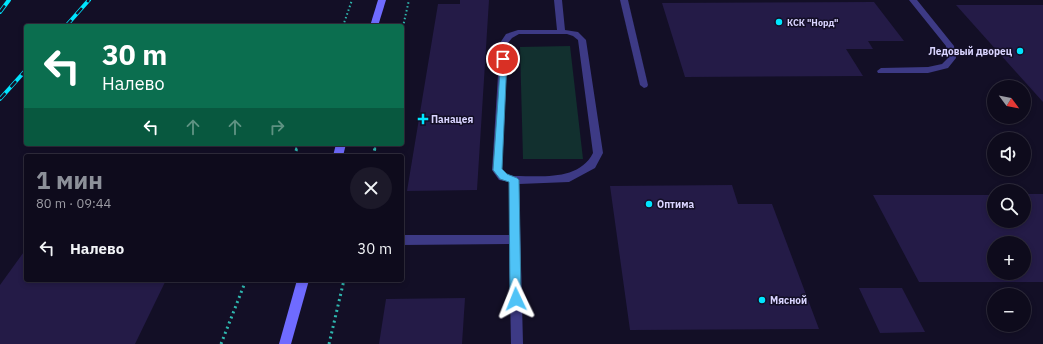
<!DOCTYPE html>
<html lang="ru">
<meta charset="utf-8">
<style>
:root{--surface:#0e0b1c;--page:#1c1929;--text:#f1f3f6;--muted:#9b9ba3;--line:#2e2b3b;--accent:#8c9099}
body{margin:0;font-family:"IBM Plex Sans",sans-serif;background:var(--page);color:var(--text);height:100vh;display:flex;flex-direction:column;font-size:15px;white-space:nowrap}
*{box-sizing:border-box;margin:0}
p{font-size:13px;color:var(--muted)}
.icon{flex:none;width:22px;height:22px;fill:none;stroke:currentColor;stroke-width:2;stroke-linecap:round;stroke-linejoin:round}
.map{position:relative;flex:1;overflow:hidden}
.sheet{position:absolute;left:24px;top:154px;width:380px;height:128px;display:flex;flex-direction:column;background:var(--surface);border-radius:4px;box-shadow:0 2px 6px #0003,0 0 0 1px var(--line)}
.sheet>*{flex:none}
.hud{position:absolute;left:24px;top:24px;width:380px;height:122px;border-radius:4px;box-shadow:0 2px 6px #0003,0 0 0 1px var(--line);background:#0b6e4f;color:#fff;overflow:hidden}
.needle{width:26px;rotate:122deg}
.controls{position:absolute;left:987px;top:80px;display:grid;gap:8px}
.controls a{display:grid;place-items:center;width:44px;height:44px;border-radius:50%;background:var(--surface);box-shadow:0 2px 6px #0003,0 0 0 1px var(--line);font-size:20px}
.pin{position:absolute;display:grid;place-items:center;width:34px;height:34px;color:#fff;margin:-17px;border:2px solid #fff;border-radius:50%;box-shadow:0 1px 4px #0007}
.me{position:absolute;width:44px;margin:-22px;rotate:358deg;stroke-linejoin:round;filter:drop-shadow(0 0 3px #0008)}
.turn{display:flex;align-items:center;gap:14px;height:84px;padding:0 12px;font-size:18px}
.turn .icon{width:52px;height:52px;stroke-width:2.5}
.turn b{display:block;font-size:28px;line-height:34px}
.lanes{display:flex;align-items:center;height:38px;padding:0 12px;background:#0003;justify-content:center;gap:20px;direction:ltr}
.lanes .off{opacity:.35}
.round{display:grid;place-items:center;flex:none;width:42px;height:42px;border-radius:21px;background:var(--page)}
.overview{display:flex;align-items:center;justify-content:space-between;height:68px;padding:0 12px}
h1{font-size:24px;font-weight:800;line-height:30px;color:var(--accent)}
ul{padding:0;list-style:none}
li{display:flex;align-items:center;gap:12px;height:52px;padding:0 12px}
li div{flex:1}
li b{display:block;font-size:15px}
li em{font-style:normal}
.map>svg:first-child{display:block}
</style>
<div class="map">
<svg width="1043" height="344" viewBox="0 0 1043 344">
<rect width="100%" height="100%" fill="#130f26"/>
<path fill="#12302f" d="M 570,46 L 583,159 L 523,159 L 520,47 Z"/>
<g fill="#241b47" fill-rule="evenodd">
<path d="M 460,0 L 489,0 L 477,190 L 407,191 L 438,4 L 460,4 Z"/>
<path d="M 874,2 L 904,41 L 868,41 L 873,49 L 846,49 L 863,76 L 685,77 L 662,3 Z"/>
<path d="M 956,5 L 1043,5 L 1043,102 Z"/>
<path d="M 732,185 L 738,204 L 772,204 L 819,329 L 630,330 L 610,186 Z"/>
<path d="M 1024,194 L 1043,194 L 1043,282 L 919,282 L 873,195 L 994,195 L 994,221 L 1024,221 ZM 994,243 L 1024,243 L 1024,273 L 994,273 Z"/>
<path d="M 26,249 L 26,280 L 166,280 L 135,344 L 0,344 L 0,285 Z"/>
<path d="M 859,288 L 902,288 L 925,332 L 880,333 Z"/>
<path d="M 465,298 L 462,344 L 379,344 L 386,299 Z"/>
</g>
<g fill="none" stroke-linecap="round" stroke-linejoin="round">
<g stroke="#2fb8b0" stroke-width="2" stroke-dasharray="1.5 2.5" stroke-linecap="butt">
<path d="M 343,26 L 352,0"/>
<path d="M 402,31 L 409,0"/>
<path d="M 296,149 L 298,144"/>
<path d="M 375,149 L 376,144"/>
</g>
<g stroke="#2fb8b0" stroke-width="3" stroke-dasharray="2 3.5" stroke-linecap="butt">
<path d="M 294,156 L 297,148"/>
<path d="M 373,156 L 375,148"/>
<path d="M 221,344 L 246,280"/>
<path d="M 329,344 L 344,280"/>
</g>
<g fill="#3d3a85" fill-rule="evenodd">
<path d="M 554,0 L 562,0 L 565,30 L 578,32 L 586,40 L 603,153 L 595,168 L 569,182 L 519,184 L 523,344 L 511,344 L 509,244 L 402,245 L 402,235 L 509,235 L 509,182 L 499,180 L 492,170 L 500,43 L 506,34 L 518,30 L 557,30 ZM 519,34 L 567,34 L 573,36 L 578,40 L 593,153 C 579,181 541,176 514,176 L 506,174 L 502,169 L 508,43 L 512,38 Z"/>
<path d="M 620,0 L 628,0 L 648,85 L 647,87 L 644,88 L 640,85 Z"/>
<path d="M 909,0 L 917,0 L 954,46 L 956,58 L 948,68 L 928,73 L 878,73 L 877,71 L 881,68 L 928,67 L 942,64 L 948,58 L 946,46 Z"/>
</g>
<g fill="#6f6bff" fill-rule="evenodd">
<path d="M 378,0 L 386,0 L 378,26 L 370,26 Z"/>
<path d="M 336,144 L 346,144 L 343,156 L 333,156 Z"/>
<path d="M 297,280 L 309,280 L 291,344 L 279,344 Z"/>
</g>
<defs>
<g id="rail">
<path d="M 0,12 L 9,0"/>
<path d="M 66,26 L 89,0"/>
<path d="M 0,99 L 26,70"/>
</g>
</defs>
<use href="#rail" stroke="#00e5ff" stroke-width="4"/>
<use href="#rail" stroke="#130f26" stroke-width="2.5" stroke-dasharray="8" stroke-linecap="butt"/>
</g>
<path fill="#4fc3f7" stroke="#337fa1" d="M 501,57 L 503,57 L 507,59 L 502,169 L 507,174 L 517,178 L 519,180 L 521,299 L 520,303 L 516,304 L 512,303 L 510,299 L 509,182 L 500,179 L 493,170 Z"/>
<g fill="#00e5ff" stroke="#130f26" stroke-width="1.5">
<circle cx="779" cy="22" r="4"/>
<circle cx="1020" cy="51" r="4"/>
<path d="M421 113h4v4h4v4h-4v4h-4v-4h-4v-4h4z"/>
<circle cx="649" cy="204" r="4"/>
<circle cx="762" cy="300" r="4"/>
</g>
<g text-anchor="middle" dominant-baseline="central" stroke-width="3" stroke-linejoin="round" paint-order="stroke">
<g font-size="9" font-weight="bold" fill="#d9d4ff" stroke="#130f26" text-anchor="start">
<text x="787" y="22">КСК "Норд"</text>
</g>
<g font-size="10" font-weight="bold" fill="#d9d4ff" stroke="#130f26" text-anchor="start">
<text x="1012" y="51" text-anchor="end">Ледовый дворец</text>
<text x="431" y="119">Панацея</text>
<text x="657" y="204">Оптима</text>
<text x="770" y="300">Мясной</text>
</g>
</g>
</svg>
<div class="controls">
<a><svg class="needle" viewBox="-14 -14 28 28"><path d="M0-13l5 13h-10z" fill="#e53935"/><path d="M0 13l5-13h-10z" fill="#9b9ba3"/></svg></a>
<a><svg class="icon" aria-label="sound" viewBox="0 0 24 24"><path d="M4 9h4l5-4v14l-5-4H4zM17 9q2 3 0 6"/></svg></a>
<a><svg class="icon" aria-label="search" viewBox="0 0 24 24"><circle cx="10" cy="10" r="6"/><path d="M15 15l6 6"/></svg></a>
<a>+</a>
<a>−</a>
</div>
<div class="pin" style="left:503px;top:59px;background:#d93025"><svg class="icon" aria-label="arrive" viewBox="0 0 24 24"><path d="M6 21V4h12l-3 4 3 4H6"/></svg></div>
<svg class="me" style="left:516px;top:299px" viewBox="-20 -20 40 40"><path d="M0-17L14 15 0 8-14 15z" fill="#4fc3f7" stroke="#fff" stroke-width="4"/></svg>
<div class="hud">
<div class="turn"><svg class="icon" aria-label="left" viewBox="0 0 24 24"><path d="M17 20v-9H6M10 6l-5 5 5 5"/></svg><div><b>30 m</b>Налево</div></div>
<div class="lanes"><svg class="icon" aria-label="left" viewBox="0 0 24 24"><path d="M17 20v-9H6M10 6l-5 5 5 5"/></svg><svg class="icon off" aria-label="ahead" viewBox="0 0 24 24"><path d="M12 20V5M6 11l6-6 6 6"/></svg><svg class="icon off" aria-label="ahead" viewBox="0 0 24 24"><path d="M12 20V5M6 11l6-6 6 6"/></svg><svg class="icon off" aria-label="right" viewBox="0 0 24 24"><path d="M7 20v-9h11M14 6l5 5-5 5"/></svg></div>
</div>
<section class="sheet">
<div class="overview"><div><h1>1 мин</h1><p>80 m · 09:44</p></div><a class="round"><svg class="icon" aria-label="close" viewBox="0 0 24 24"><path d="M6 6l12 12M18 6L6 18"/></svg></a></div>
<ul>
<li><svg class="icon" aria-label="left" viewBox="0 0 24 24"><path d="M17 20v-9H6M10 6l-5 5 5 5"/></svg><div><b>Налево</b></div><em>30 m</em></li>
</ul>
</section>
</div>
